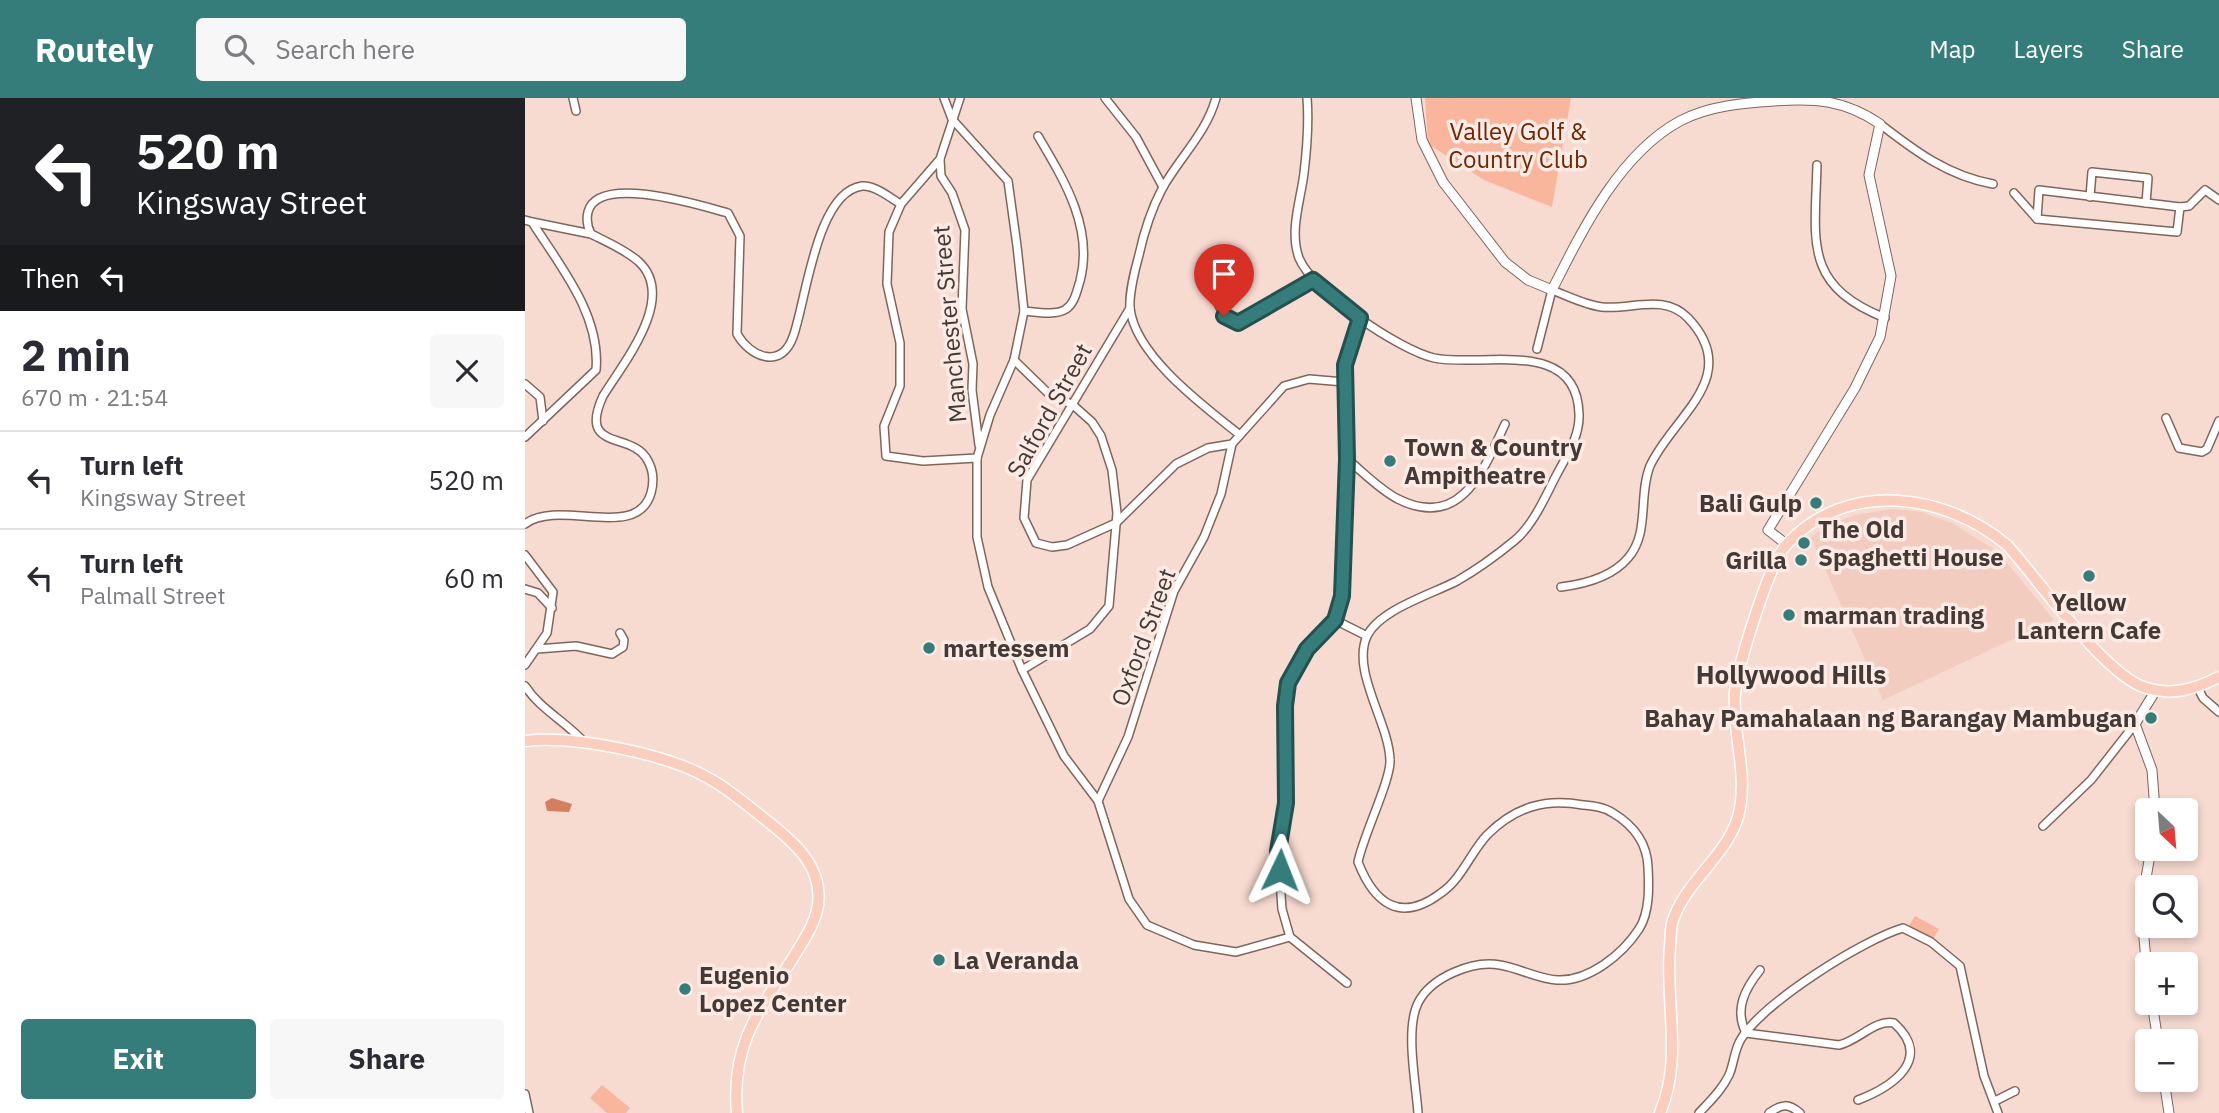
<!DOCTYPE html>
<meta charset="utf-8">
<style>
:root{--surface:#fff;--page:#f7f7f7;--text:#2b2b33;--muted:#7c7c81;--line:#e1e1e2;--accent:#357d7a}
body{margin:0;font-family:"IBM Plex Sans",sans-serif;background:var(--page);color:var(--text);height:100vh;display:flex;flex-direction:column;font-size:26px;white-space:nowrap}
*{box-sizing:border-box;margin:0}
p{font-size:23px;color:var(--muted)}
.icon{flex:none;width:38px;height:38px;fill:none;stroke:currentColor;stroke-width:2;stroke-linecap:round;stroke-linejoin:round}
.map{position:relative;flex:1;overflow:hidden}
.side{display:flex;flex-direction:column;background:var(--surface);width:525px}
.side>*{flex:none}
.guide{background:#202124;color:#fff;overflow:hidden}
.needle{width:46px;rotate:154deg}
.controls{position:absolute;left:1610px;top:700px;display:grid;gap:14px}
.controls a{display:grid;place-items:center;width:63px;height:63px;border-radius:7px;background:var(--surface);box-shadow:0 4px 10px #0003;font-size:35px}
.pin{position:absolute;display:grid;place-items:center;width:60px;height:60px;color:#fff;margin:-72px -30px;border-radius:50% 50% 50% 0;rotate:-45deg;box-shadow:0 0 7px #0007}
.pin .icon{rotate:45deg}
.me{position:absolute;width:77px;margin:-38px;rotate:2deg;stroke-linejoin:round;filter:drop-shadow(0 0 5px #0008)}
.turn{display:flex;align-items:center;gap:24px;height:147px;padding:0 21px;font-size:32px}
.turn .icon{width:91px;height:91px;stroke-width:2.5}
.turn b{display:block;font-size:49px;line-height:60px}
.then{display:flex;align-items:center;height:66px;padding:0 21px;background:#0003;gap:14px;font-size:26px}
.round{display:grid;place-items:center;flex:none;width:74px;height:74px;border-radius:7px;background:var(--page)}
.headline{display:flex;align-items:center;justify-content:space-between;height:119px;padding:0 21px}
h1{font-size:42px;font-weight:800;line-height:52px}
.cta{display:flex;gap:14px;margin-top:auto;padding:14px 21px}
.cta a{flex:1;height:80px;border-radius:7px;background:var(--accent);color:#fff;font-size:28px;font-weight:800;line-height:80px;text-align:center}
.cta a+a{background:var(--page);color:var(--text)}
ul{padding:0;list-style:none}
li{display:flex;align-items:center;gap:21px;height:98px;padding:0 21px;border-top:2px solid var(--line)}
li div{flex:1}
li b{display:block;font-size:26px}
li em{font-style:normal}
header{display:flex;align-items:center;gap:42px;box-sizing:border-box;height:98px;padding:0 35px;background:var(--accent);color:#fff}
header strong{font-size:33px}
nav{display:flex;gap:38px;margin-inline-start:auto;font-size:24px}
.search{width:490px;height:63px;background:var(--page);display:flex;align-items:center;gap:18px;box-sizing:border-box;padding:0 24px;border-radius:7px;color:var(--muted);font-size:26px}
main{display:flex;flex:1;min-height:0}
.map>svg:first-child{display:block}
</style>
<header>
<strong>Routely</strong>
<div class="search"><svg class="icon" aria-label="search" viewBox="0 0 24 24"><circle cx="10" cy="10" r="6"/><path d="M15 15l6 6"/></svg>Search here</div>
<nav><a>Map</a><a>Layers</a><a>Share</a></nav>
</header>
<main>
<section class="side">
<div class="guide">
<div class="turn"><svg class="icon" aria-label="left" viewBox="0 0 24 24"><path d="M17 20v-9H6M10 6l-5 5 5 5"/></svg><div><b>520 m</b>Kingsway Street</div></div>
<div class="then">Then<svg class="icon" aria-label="left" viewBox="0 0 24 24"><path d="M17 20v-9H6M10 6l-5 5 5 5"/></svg></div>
</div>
<div class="headline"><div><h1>2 min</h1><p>670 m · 21:54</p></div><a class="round"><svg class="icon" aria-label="close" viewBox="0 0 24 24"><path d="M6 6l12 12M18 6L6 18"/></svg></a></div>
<ul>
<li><svg class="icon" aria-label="left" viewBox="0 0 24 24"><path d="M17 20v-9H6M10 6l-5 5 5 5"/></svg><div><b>Turn left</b><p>Kingsway Street</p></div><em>520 m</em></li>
<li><svg class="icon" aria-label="left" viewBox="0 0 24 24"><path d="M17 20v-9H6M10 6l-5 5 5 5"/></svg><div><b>Turn left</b><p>Palmall Street</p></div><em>60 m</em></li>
</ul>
<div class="cta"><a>Exit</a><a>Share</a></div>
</section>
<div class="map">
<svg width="1694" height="1015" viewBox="0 0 1694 1015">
<rect width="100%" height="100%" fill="#f7dad0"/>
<path fill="#f1ccbf" d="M 1368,411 L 1396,414 L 1427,425 L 1473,454 L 1529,522 L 1358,602 L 1286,439 L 1303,427 L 1330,417 Z"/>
<g fill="#f9b69d">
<path d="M 900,0 L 1046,0 L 1027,109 L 959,82 L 903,46 Z"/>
<path d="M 1390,818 L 1414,831 L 1407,843 L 1383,829 Z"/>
<path d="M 77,987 L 105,1010 L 101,1015 L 82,1015 L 65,1000 Z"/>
</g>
<path fill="#d37f60" d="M 27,700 L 47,706 L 44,714 L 22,713 L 20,704 Z"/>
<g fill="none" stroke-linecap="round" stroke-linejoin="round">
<defs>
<g id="minor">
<path d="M 48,0 L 51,13"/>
<path d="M 419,0 L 427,21 L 483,83 L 492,148 L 499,213 L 489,262 L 465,317 L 452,360 L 452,439 L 463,489 L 497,572 L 539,658 L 573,703 L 604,801 L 622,827 L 669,847 L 711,854 L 765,839"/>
<path d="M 435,0 L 415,61 L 376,106 L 364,134 L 362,186 L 375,245 L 375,288 L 359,328 L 361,358 L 398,363 L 452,360"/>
<path d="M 580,0 L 611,39 L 638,89"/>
<path d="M 691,0 C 681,36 654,60 637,91 C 626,112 619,134 614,157 C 610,172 604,193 605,210 C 610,258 680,309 715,337"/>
<path d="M 782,0 C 784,25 782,50 779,75 C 776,101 764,133 774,160 C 787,193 874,252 909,260 C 956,270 1052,238 1054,316 C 1055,338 1042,357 1032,376 C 1021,397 1008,428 989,443 C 972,457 951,472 932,483 C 907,496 854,512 842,538 C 826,573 864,625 865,662 C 866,682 838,738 833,764 C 849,805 875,826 916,795 C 936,782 946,754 962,737 C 990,709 1020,700 1058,707 C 1068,708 1079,709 1088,715 C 1108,727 1122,745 1123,769 C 1124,788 1125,814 1114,831 C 1097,857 1063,884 1032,882 C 1013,881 994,870 975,867 C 948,862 906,879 893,905 C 880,931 891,985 893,1015"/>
<path d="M 1355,26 C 1390,53 1423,78 1468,86"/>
<path d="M 415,62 L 416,78 L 427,95 L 440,132 L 437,211 L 448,266 L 447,292 L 454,347"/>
<path d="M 1292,67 C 1290,144 1278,187 1360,220"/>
<path d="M 1489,95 L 1512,121 L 1652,134 L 1655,109 L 1664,108 L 1680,92 L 1694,102"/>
<path d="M 1565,99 L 1567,74 L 1623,80 L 1621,105"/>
<path d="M 1512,121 L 1514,92 L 1655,109"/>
<path d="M 0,122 L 7,124 C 35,168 76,217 71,272 L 0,339"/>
<path d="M 7,124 L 66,136"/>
<path d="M 690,175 C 691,199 689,214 713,225 L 788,182"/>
<path d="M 605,210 L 502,382 L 499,420 L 511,445 L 527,449 L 542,447 L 591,425 L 651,366 L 683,350 L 707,346 L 759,288 L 784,281 L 819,284"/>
<path d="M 499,213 C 511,214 531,218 541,211 C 550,205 552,192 555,183 C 569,130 539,82 513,38"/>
<path d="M 1012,251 L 1027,192 C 1043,198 1060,207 1077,209 C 1107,212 1139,195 1163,220 C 1219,279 1147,319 1125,368 C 1113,398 1125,435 1103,460 C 1087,479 1060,486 1036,489"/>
<path d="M 489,262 L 523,295 L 548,307 L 567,324 L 576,338 L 587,372 L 592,415 L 584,508 L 565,531 L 497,572"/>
<path d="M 0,286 L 15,299 L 18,323"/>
<path d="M 1641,320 L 1654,350 L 1677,354 L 1682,351 L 1694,323"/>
<path d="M 822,361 C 838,374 855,392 873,401 C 936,433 959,371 980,326"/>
<path d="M 0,426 C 35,400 112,444 126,395 C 129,384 128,372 123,363 C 108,332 52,355 78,298 C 99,264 153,199 113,163 C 99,151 82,144 66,136 C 62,128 61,122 63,114 C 73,75 177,108 203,115 L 215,138 L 212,236 C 225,259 256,272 268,239 C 281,204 291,94 337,88 C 350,87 365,100 376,106"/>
<path d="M 0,457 L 28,494 L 22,535 L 0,567"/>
<path d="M 0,491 L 13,495 L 27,510"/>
<path d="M 810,522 L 842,538"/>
<path d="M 12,551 L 51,548 L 87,556 L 98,549 L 99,542 L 95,535"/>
<path d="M 0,588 C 15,611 40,623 59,644"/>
<path d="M 1673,590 L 1678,600 L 1694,614"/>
<path d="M 573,703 L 603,639 L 649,493 L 679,439 L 696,396 L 707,346"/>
<path d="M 1518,728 L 1566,682 L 1610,626"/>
<path d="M 822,885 L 765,839 L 757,811 L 753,753 L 761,705 L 759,608 L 763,585 L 782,551 L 810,522 L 817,498 L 822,361 L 820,267 L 835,220"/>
<path d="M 1221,935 L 1314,947 C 1333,943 1350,921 1369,925 C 1409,961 1367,989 1333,1002"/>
<path d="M 1221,935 C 1209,911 1220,891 1235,872"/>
<path d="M 0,996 L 4,1015"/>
<path d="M 1470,1003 L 1490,993"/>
<path d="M 1174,1015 C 1185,1003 1197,992 1204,977 C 1209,966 1209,952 1216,941 C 1238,905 1337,842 1378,830 L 1406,844 L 1435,868 L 1459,978 L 1473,1015"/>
<path d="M 1244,1015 C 1257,1006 1263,1005 1275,1015"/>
</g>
<g id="tertiary">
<path d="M 891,0 L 897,42 L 918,84 L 980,164 L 1003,182 L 1027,192 C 1057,133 1094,56 1155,23 C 1183,8 1218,5 1249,3 C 1290,0 1320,2 1355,26 L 1344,77 L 1366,178 L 1355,239 L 1330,290 L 1243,432 L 1261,446"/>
<path d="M 1630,712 L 1627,672 L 1610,626 L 1631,592"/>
<path d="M 1622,872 L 1616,809 L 1626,751"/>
<path d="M 1627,905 L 1633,943"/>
<path d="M 1639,982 L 1644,1015"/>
</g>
<g id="primary">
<path d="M 0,643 C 48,637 143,656 185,681 C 205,692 223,708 241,722 C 269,744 298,768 293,807 C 290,827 278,843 268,860 C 233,914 206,947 212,1015"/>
<path d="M 1135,1015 C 1158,961 1140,905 1145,848 C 1146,840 1145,830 1148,822 C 1162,780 1208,754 1215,710 C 1222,671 1207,634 1210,595 C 1213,567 1244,465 1262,446 C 1322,381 1420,395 1482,447 C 1514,482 1579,577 1621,590 C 1648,598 1670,591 1694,579"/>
</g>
</defs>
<use href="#minor" stroke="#7e665c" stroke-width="10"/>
<use href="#tertiary" stroke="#7e665c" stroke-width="11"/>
<use href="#primary" stroke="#fff" stroke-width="13"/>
<use href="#minor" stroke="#fff" stroke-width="7"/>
<use href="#tertiary" stroke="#fff" stroke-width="9"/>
<use href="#primary" stroke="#fbcdbc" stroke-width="10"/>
</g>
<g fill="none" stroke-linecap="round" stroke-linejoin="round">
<defs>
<path id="route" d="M 699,218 L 713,225 L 788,182 L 835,220 L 820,267 L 822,361 L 817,498 L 810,522 L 782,551 L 763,585 L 760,608 L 761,705 L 753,753 L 755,772"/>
</defs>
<use href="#route" stroke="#22514f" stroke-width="18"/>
<use href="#route" stroke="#357d7a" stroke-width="12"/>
</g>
<g fill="#357d7a" stroke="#fceae4" stroke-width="2.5">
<circle cx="865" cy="363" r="7"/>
<circle cx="1291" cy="405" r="7"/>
<circle cx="1279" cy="445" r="7"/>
<circle cx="1276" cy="462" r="7"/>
<circle cx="1564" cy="478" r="7"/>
<circle cx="1264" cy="517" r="7"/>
<circle cx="404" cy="550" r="7"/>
<circle cx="1626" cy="620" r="7"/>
<circle cx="414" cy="862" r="7"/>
<circle cx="160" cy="891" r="7"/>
</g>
<g text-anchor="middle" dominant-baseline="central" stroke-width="7" stroke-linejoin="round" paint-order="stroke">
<g font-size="24" fill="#712601" stroke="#fceae4">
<text x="993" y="33">Valley Golf &amp;<tspan x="993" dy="28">Country Club</tspan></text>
</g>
<g font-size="24" fill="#453935" stroke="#fceae4">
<text transform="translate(424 226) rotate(-95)">Manchester Street</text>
<text transform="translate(524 312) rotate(-61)">Salford Street</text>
<text transform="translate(618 539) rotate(-70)">Oxford Street</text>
</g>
<g font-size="24" font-weight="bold" fill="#453935" stroke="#fceae4" text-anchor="start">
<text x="879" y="349">Town &amp; Country<tspan x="879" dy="28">Ampitheatre</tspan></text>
<text x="1277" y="405" text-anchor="end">Bali Gulp</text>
<text x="1293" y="431">The Old<tspan x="1293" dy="28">Spaghetti House</tspan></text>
<text x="1262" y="462" text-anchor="end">Grilla</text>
<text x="1564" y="504" text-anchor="middle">Yellow<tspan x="1564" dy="28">Lantern Cafe</tspan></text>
<text x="1278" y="517">marman trading</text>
<text x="418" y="550">martessem</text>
<text x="1612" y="620" text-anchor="end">Bahay Pamahalaan ng Barangay Mambugan</text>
<text x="428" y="862">La Veranda</text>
<text x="174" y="877">Eugenio<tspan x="174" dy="28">Lopez Center</tspan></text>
</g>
<g font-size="26" font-weight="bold" fill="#453935" stroke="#fceae4">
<text x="1266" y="576">Hollywood Hills</text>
</g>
</g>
</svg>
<div class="controls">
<a><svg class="needle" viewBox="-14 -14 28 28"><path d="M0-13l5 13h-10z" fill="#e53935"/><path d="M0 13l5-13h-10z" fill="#7c7c81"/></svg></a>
<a><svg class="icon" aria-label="search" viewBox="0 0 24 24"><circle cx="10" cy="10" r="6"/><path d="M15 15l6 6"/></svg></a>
<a>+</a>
<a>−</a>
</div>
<div class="pin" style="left:699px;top:218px;background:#d93025"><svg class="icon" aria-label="arrive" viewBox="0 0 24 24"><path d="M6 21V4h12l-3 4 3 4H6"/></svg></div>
<svg class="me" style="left:755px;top:772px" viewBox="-20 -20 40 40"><path d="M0-17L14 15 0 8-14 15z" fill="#357d7a" stroke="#fff" stroke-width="4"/></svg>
</div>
</main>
